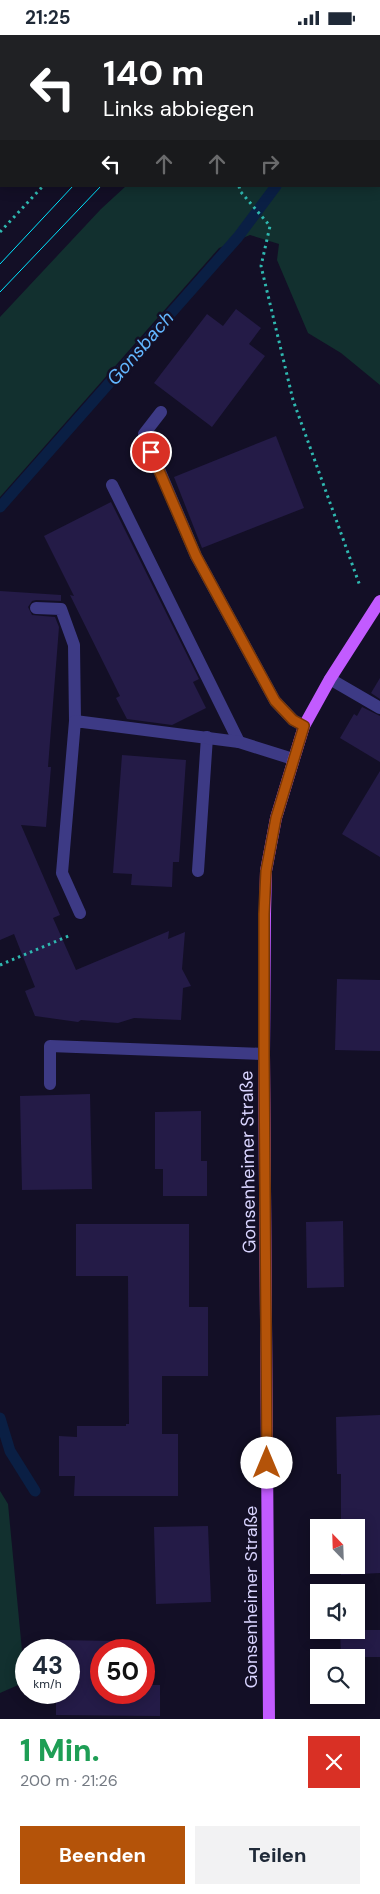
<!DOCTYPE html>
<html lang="de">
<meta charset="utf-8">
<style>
:root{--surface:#fff;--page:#f2f2f3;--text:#1f2937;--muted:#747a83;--accent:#b45309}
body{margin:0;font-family:"DM Sans",sans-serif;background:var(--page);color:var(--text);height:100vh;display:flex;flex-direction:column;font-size:19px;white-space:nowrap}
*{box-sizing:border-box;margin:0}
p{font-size:16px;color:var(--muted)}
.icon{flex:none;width:28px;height:28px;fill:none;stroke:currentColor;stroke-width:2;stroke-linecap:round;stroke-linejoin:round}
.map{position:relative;height:1684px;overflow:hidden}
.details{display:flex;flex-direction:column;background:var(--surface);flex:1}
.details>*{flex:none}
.guide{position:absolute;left:0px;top:0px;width:380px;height:152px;box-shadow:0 2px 12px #0003;background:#202124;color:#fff;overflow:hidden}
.needle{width:32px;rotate:337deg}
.buttons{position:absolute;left:310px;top:1484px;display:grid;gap:10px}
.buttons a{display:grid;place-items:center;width:55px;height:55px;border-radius:0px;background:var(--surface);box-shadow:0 2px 12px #0003;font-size:25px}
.speed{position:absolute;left:15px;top:1604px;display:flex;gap:10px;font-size:25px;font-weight:700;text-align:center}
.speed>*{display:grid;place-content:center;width:65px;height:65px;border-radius:50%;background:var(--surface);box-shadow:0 2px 12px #0003;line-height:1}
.speed small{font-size:12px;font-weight:400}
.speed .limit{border:8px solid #d22;background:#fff;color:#111}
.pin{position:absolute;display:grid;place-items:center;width:42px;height:42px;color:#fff;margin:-21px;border:2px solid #fff;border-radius:50%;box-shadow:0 1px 5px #0007}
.me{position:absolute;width:55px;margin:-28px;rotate:0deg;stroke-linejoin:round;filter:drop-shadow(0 0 4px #0008)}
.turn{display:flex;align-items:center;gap:18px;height:105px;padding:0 20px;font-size:22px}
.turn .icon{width:65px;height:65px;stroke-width:2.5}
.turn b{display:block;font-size:35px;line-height:42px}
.lanes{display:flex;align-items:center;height:48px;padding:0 20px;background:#0003;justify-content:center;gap:25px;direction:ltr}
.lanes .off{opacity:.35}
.round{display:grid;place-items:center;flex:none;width:52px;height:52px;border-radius:0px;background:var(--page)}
.summary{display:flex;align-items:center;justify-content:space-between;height:85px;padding:0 20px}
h1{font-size:30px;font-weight:800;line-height:38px;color:#1e9e55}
.cta{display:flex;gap:10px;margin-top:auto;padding:10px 20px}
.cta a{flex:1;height:58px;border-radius:0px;background:var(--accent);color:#fff;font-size:20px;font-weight:800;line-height:58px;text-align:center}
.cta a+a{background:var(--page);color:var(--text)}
.status{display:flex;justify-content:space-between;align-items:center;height:35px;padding:0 25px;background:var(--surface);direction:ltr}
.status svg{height:14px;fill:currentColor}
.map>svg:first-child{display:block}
</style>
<div class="status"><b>21:25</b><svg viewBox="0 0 49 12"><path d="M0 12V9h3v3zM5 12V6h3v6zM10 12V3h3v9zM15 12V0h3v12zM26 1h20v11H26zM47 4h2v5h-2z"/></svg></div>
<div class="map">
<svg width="380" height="1684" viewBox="0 0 380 1684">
<rect width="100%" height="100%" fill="#130f26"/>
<g fill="#12302f">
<path d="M 92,0 L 208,0 L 93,1 Z"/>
<path d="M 310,0 L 380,0 L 380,350 L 341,318 L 308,298 L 277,225 L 279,209 L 250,200 L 219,213 L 0,462 L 0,282 L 101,174 L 126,151 L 379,151 L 379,1 L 309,1 Z"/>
<path d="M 0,1456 L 8,1469 L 25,1647 L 0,1658 Z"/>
</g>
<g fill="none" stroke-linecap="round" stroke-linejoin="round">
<g stroke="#0a1f44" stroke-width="11">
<path d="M 379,74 L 380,73"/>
<path d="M 0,472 L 238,202 L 276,151"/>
<path d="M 0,1383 L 10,1416 L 35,1456"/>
</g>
</g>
<g fill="#241b47">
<path d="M 236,274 L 261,293 L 249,309 L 265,321 L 212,392 L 154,348 L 207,279 L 223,291 Z"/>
<path d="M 276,401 L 304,473 L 202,513 L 174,442 Z"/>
<path d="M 111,467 L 199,644 L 193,647 L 206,673 L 172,690 L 127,684 L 116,663 L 120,661 L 70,560 L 74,561 L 44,501 Z"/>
<path d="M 0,556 L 61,560 L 61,566 L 36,565 L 32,566 L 28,572 L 32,580 L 55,582 L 59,592 L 48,732 L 51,732 L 46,792 L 21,790 L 60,880 L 53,883 L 76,935 L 169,896 L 168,904 L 185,897 L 182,934 L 191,951 L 183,953 L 181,985 L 134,983 L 118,988 L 81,985 L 78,987 L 35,981 L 25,956 L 35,952 L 14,899 L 0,905 Z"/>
<path d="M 380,643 L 380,664 L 371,658 Z"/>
<path d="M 362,672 L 380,681 L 380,727 L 340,703 L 354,679 L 357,681 Z"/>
<path d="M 122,720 L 186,725 L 179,827 L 173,827 L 172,852 L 131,850 L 132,839 L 113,838 Z"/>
<path d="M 380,736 L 380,822 L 342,799 Z"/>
<path d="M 337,944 L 380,945 L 380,1016 L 335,1015 Z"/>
<path d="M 90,1059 L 92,1154 L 22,1155 L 20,1061 Z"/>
<path d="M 201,1076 L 201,1126 L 207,1126 L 207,1161 L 163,1161 L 163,1134 L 155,1134 L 155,1077 Z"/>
<path d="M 343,1186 L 344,1252 L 307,1253 L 306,1187 Z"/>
<path d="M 76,1189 L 189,1189 L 189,1272 L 208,1272 L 208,1341 L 162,1341 L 162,1399 L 178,1399 L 178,1461 L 74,1461 L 75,1441 L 59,1441 L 59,1401 L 77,1402 L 77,1391 L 126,1391 L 126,1389 L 129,1389 L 128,1241 L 76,1241 Z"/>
<path d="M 380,1380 L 380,1538 L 341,1540 L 341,1530 L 356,1530 L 356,1492 L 341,1492 L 341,1439 L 337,1439 L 336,1382 Z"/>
<path d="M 208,1491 L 211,1567 L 156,1569 L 154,1492 Z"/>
<path d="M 340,1595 L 380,1595 L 380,1622 L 341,1622 Z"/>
<path d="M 56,1605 L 116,1606 L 116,1615 L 101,1615 L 101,1658 L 144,1658 L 144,1628 L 146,1628 L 146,1650 L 160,1650 L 160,1681 L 56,1680 L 56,1658 L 69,1658 L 69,1615 L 56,1615 Z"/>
</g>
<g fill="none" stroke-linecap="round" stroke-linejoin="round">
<g stroke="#2fb8b0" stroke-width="3" stroke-dasharray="2.5 4" stroke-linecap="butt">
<path d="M 85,0 L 86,1"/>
<path d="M 219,1 L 221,0"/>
<path d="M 379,13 L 380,13"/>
<path d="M 239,151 L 240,156 L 270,191 L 261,231 L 293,365 L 360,551"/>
<path d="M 0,197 L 43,151"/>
<path d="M 0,930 L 71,900"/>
</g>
<g stroke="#3d3a85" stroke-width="12">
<path d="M 161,377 L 144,399 L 196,521 L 275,666 L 293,685 L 304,691"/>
<path d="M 112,450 L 239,707"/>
<path d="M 36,573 L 61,574 L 74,610 L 75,686"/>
<path d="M 330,644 L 380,673"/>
<path d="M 198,836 L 207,702"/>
<path d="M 80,878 L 62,838 L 75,686 L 239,707 L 293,724"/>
<path d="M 50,1049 L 50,1011 L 264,1019"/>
</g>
<path stroke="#c25bff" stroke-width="12" d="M 269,1684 L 264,1019 L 265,879 L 266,836 L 276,783 L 304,691 L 330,644 L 380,566"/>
<g stroke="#00e5ff" stroke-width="1">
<path d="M 249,1 L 251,0"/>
<path d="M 280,1 L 282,0"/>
<path d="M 0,229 L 73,151"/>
<path d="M 0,257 L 101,151"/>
</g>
</g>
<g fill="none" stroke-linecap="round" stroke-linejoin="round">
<defs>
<path id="route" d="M 151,417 L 196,521 L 275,666 L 293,685 L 304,691 L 276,783 L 266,836 L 264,879 L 264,1019 L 267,1428"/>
</defs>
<use href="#route" stroke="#753606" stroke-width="12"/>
<use href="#route" stroke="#b45309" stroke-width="9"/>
</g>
<g text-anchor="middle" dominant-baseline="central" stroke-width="5" stroke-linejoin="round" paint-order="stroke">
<g font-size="18" fill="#d9d4ff" stroke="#130f26">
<text transform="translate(248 1127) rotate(-91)">Gonsenheimer Straße</text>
<text transform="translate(251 1562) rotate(-90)">Gonsenheimer Straße</text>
</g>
<g font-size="19" font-style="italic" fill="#62b6ff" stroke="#130f26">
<text transform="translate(140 313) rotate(-49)">Gonsbach</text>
</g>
</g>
</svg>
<div class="buttons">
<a><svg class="needle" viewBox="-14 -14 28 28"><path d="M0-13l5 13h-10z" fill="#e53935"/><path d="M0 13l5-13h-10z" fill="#747a83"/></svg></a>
<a><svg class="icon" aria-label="sound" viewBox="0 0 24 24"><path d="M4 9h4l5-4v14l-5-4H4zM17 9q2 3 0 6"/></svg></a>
<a><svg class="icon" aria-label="search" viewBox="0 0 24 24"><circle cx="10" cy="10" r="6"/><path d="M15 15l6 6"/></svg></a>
</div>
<div class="speed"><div>43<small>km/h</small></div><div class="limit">50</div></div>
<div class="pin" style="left:151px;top:417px;background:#d93025"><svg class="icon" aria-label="arrive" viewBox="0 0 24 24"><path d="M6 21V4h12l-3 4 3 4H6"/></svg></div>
<svg class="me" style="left:267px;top:1428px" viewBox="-20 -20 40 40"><circle r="19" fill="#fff"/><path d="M0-13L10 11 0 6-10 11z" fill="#b45309"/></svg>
<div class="guide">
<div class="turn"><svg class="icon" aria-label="left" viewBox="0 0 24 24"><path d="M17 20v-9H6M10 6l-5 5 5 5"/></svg><div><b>140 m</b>Links abbiegen</div></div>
<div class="lanes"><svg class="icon" aria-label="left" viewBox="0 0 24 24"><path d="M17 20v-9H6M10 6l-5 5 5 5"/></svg><svg class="icon off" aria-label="ahead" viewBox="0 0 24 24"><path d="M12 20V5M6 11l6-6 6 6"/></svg><svg class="icon off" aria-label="ahead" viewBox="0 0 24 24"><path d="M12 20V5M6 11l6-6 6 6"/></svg><svg class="icon off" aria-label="right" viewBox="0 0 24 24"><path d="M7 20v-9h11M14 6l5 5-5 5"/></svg></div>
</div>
</div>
<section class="details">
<div class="summary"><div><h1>1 Min.</h1><p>200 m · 21:26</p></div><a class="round" style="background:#d93025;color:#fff"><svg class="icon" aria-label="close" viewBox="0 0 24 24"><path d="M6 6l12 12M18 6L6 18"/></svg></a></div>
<div class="cta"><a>Beenden</a><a>Teilen</a></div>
</section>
